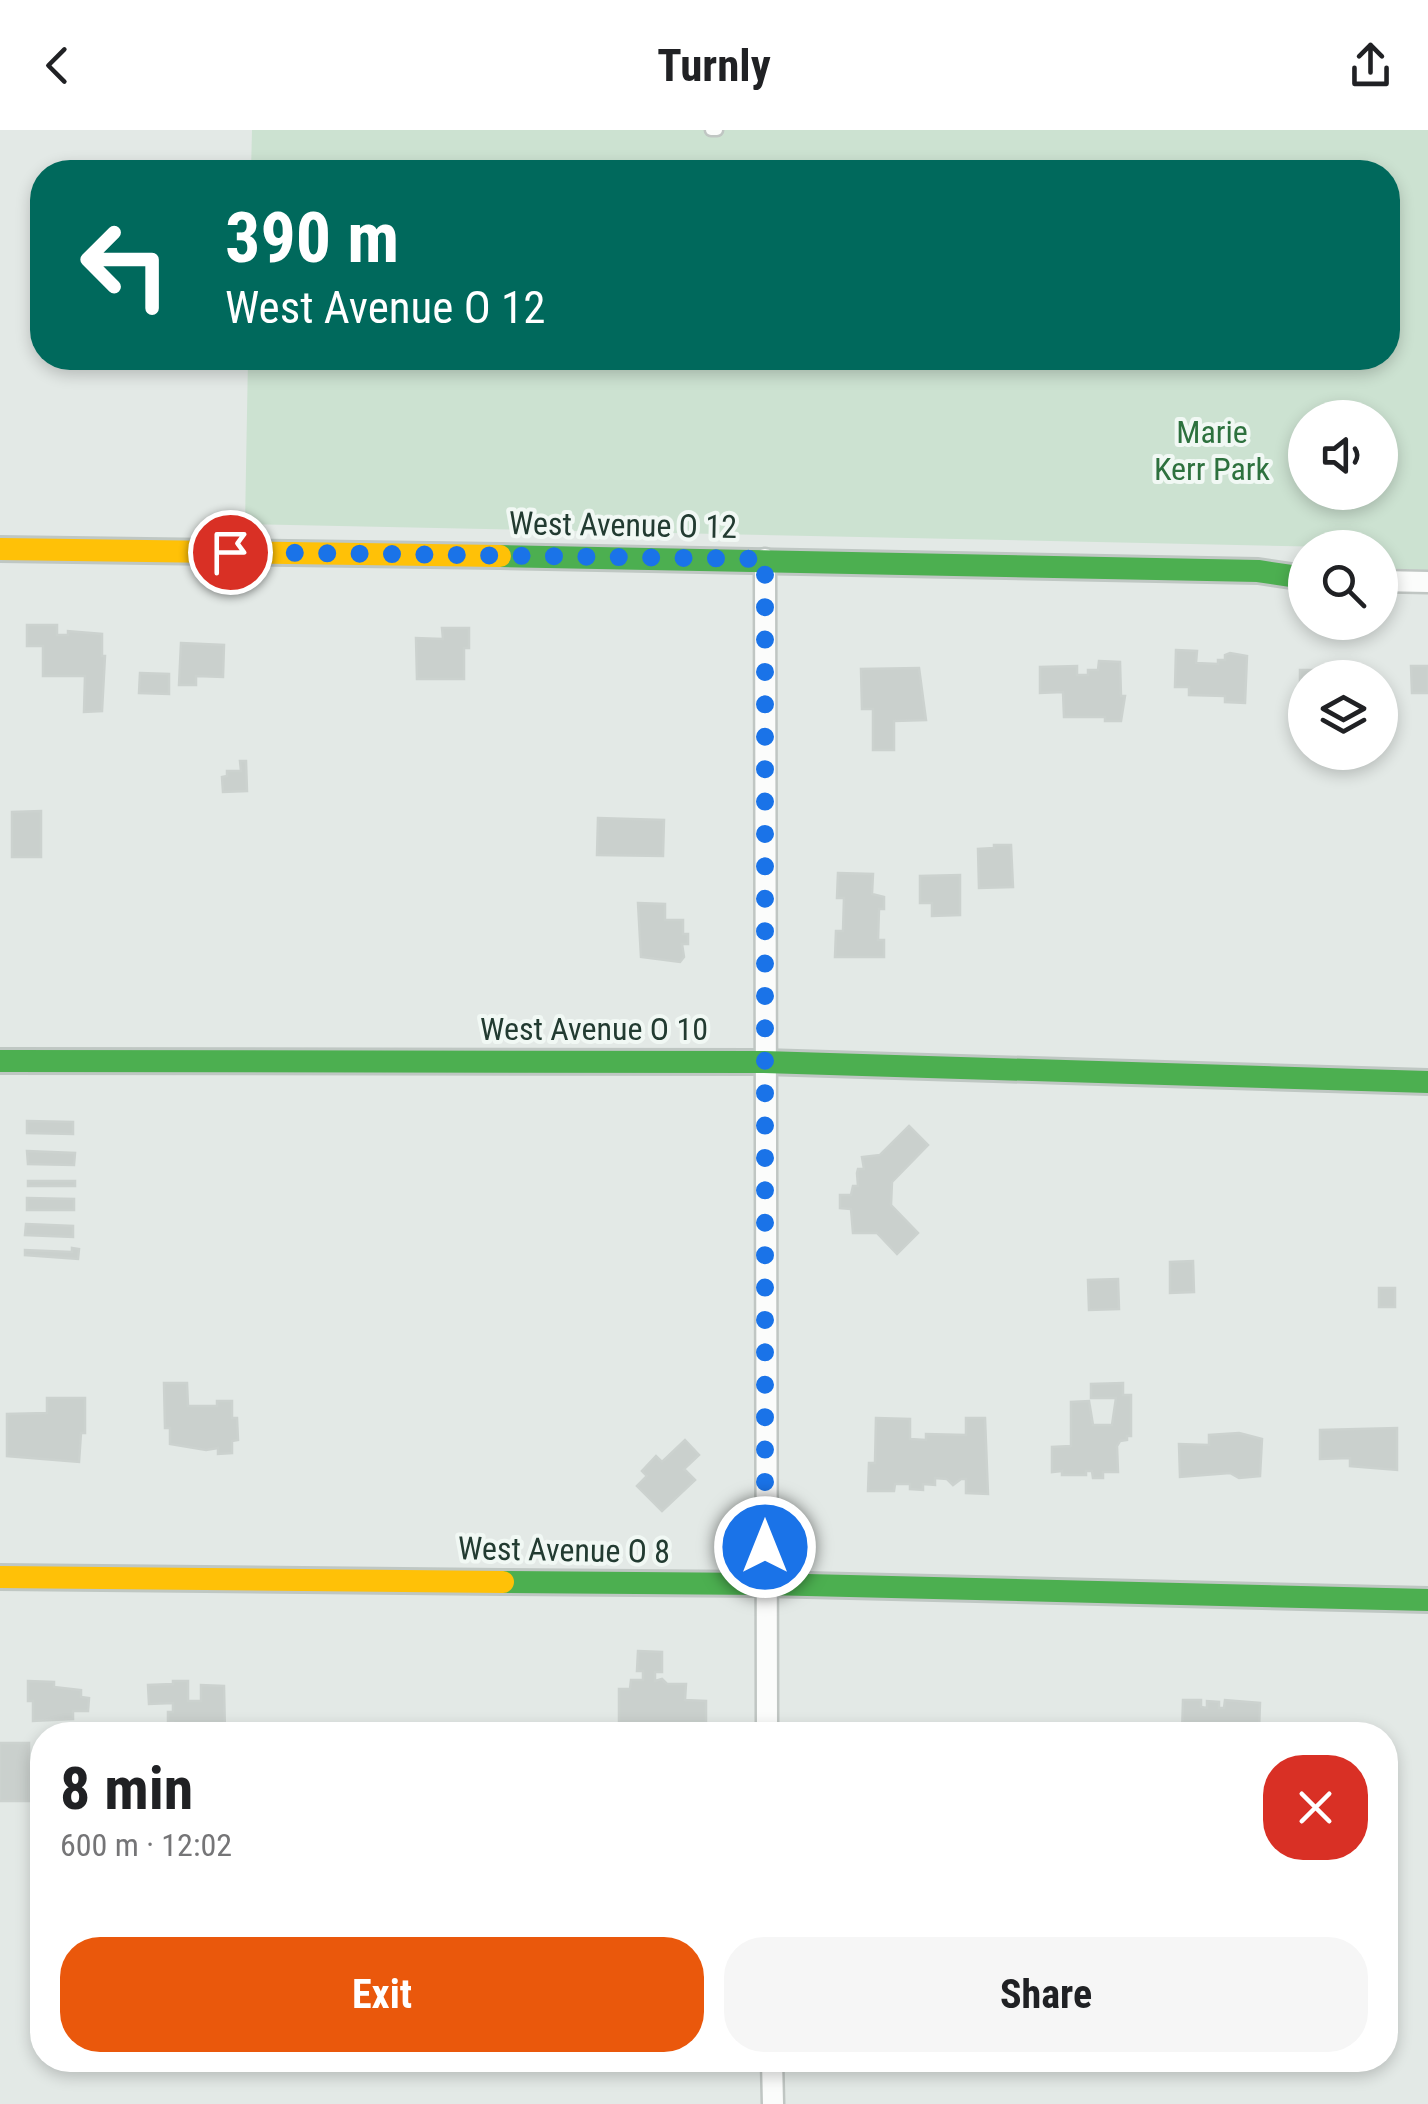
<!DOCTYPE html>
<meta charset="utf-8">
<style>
:root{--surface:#fff;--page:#f6f6f6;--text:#202124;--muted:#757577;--accent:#ea580c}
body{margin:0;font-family:"Roboto Condensed",sans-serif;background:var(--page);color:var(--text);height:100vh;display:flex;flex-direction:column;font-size:38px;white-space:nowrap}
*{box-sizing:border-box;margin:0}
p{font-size:32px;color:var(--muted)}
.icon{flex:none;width:55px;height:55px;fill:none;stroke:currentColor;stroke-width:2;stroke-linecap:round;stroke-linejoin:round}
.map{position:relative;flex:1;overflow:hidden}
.sheet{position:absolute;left:30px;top:1592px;width:1368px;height:350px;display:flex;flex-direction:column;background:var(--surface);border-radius:40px;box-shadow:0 5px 15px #0003}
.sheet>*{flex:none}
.top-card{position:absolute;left:30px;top:30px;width:1370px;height:210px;border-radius:40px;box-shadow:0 5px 15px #0003;background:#00695c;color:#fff;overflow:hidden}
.buttons{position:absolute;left:1288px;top:270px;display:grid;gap:20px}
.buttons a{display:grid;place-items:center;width:110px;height:110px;border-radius:50%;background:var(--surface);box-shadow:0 5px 15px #0003;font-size:50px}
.pin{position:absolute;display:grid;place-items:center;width:85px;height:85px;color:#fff;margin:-42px;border:5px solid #fff;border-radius:50%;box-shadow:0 2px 10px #0007}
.me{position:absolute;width:110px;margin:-55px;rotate:0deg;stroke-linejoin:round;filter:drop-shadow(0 0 8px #0008)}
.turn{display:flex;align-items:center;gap:35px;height:210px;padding:0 30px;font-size:45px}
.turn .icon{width:130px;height:130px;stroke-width:2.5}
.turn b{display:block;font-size:70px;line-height:85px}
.round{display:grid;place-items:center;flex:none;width:105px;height:105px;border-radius:40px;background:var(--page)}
.head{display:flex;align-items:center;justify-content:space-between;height:170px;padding:0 30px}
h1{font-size:60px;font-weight:700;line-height:75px}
.primary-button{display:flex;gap:20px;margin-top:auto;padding:20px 30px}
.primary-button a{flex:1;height:115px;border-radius:40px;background:var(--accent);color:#fff;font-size:40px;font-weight:700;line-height:115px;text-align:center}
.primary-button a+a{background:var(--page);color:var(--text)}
header{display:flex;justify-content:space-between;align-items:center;height:130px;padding:0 30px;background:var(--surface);font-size:45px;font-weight:700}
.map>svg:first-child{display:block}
</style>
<header><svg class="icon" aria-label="back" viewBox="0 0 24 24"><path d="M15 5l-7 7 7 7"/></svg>Turnly<svg class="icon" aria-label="share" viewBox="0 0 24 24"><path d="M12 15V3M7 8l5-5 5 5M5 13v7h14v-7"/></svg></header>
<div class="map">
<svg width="1428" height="1974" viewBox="0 0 1428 1974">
<rect width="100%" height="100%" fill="#e3e9e6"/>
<path fill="#cce2d1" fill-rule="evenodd" d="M 252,0 L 1428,0 L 1428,440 L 1380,439 L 1380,418 L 245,394 L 248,228 L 1388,228 L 1388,42 L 251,42 ZM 1305,288 L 1380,288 L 1380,362 L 1305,362 Z"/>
<g fill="#cad0cd" stroke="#ccd2cf" stroke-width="2.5">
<path d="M 27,495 L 57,495 L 57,505 L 68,505 L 68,501 L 102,504 L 102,526 L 105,526 L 102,581 L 84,582 L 85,546 L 43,546 L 43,516 L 27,516 Z"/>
<path d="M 442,498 L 469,498 L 469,518 L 464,518 L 464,549 L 417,549 L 416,508 L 443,509 Z"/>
<path d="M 181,513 L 224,515 L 223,547 L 196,546 L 196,555 L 179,555 Z"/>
<path d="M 1176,520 L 1197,521 L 1196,533 L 1218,534 L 1218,530 L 1225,530 L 1225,525 L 1230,523 L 1247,526 L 1245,573 L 1225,572 L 1225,566 L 1189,565 L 1189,557 L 1175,557 Z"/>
<path d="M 1099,531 L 1120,532 L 1121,566 L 1125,566 L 1121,591 L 1105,591 L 1105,587 L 1064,587 L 1063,562 L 1040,563 L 1040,537 L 1077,536 L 1077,545 L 1088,545 L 1088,540 L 1098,540 Z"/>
<path d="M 1411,536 L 1428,536 L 1428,563 L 1412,563 Z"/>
<path d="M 919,538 L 926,590 L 894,591 L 894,620 L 873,620 L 873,579 L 862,579 L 861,539 Z"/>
<path d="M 1300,540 L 1336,540 L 1336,548 L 1305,548 L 1305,566 L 1300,566 Z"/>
<path d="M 140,543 L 169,544 L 169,564 L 139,563 Z"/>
<path d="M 240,631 L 246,631 L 247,661 L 223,662 L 222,647 L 227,646 L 227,641 L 241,641 Z"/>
<path d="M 41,681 L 41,727 L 12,727 L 12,682 Z"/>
<path d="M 598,688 L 664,690 L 663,726 L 597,725 Z"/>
<path d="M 994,715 L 1011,715 L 1013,757 L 979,758 L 978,719 L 994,718 Z"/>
<path d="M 838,743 L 873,744 L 872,764 L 884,767 L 884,779 L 879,779 L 878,810 L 884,810 L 884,827 L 835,827 L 836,801 L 843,801 L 844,768 L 837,768 Z"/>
<path d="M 960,745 L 960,785 L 932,786 L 932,773 L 920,773 L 920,746 Z"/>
<path d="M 638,773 L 665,774 L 665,790 L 683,790 L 683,804 L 688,804 L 688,814 L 682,814 L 684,827 L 680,832 L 641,827 Z"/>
<path d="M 27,991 L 73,992 L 73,1004 L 27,1003 Z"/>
<path d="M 909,996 L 928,1015 L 892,1052 L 891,1075 L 918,1103 L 897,1124 L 877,1103 L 853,1103 L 851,1079 L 840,1078 L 840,1065 L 851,1065 L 853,1056 L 858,1056 L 857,1043 L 858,1039 L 864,1039 L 862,1027 L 880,1025 Z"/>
<path d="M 27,1021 L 75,1023 L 74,1035 L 28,1034 Z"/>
<rect x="28" y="1051" width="47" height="5"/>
<path d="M 27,1068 L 74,1069 L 74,1080 L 27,1080 Z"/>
<path d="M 26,1094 L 73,1096 L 73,1107 L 25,1105 Z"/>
<path d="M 72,1118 L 79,1119 L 78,1129 L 25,1125 L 25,1120 L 72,1122 Z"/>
<path d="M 1193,1131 L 1194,1162 L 1170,1163 L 1170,1132 Z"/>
<path d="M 1118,1149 L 1119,1179 L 1089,1180 L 1088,1150 Z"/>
<rect x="1379" y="1158" width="16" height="19"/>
<path d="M 164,1253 L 187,1253 L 188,1276 L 217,1276 L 217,1271 L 232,1271 L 232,1288 L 237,1288 L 238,1310 L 232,1311 L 232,1323 L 218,1324 L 218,1318 L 206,1320 L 170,1314 L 170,1298 L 165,1298 Z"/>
<path d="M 1123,1253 L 1123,1265 L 1131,1265 L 1131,1306 L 1127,1306 L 1127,1310 L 1120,1311 L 1117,1316 L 1118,1342 L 1103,1342 L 1103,1348 L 1093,1348 L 1092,1341 L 1086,1341 L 1086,1345 L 1062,1345 L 1062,1341 L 1052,1342 L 1052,1317 L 1071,1316 L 1071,1272 L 1089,1271 L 1093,1295 L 1112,1295 L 1116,1268 L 1091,1268 L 1091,1254 Z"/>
<path d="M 47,1268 L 85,1268 L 85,1303 L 81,1303 L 79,1332 L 7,1326 L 7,1284 L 47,1283 Z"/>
<path d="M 876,1288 L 910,1289 L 910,1309 L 926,1310 L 926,1304 L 966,1305 L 966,1288 L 985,1288 L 988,1364 L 966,1363 L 966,1349 L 961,1349 L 953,1355 L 947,1349 L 935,1348 L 935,1355 L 923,1354 L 923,1360 L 910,1359 L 910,1354 L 895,1354 L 894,1361 L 868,1361 L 869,1333 L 875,1333 Z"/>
<path d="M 1397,1298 L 1397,1340 L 1350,1336 L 1350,1328 L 1320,1329 L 1320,1300 Z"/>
<path d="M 1239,1303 L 1262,1309 L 1260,1346 L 1239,1348 L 1230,1343 L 1180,1347 L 1179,1314 L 1209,1315 L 1209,1305 Z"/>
<path d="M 685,1310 L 699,1325 L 684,1339 L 695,1350 L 662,1381 L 637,1356 L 647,1346 L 642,1341 L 656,1326 L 662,1332 Z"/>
<path d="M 638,1521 L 662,1522 L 662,1542 L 655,1542 L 655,1551 L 662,1549 L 667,1554 L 686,1554 L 685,1570 L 706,1571 L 706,1593 L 688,1593 L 688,1601 L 619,1599 L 619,1559 L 630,1559 L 631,1550 L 643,1550 L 643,1541 L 637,1541 Z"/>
<path d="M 28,1551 L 54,1552 L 54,1557 L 81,1560 L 81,1567 L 89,1568 L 88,1581 L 73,1581 L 73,1589 L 33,1591 L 33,1571 L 28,1571 Z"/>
<path d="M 173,1551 L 188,1551 L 188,1571 L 201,1571 L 201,1555 L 224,1556 L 225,1603 L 173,1605 L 173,1592 L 168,1592 L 168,1582 L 173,1582 L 173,1573 L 149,1574 L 148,1555 L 173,1554 Z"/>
<path d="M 1183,1570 L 1201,1570 L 1201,1577 L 1207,1578 L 1207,1571 L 1219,1572 L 1219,1578 L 1224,1578 L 1225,1570 L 1260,1573 L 1259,1600 L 1239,1600 L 1239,1605 L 1182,1605 Z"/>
<rect x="0" y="1613" width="29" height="58"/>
</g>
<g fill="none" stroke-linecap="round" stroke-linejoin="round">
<defs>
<path id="lane" d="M 711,0 L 717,0"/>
<g id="street">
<path d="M 765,429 L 767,1605"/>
<path d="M 1380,451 L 1428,452"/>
<path d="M 772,1930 L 773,1974"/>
</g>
<g id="fast">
<path d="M 500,426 L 1258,441 L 1305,448"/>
<path d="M 0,931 L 764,932 L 1428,952"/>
<path d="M 503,1452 L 765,1454 L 1428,1470"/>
</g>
<g id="slow">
<path d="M 0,419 L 500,426"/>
<path d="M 0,1447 L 503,1452"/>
</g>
</defs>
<use href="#lane" stroke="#c0c6c3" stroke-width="15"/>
<use href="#street" stroke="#c0c6c3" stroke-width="25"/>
<use href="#fast" stroke="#bfc7c3" stroke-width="28"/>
<use href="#slow" stroke="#bfc7c3" stroke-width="28"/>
<use href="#lane" stroke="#fbfcfb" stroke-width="10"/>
<use href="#street" stroke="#fbfcfb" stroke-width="20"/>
<use href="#fast" stroke="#4caf50" stroke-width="22"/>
<use href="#slow" stroke="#ffc107" stroke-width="22"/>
</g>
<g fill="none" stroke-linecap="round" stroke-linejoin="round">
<path stroke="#1a73e8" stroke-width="18" stroke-dasharray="0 32.4" d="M 230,422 L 765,429 L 765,1417"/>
</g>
<g text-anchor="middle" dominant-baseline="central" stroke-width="8" stroke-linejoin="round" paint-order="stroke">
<g font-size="32" fill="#2d713e" stroke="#f1f8f4">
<text x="1212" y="302">Marie<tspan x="1212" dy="37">Kerr Park</tspan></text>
</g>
<g font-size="32" fill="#223b31" stroke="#f1f8f4">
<text transform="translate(623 395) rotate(1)">West Avenue O 12</text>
<text x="594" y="899">West Avenue O 10</text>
<text transform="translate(564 1420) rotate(1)">West Avenue O 8</text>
</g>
</g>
</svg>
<div class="buttons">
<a><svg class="icon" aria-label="sound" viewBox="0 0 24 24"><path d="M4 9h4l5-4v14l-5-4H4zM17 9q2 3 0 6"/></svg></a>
<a><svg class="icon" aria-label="search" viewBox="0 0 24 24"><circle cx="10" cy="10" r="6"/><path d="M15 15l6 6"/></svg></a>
<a><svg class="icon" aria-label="layers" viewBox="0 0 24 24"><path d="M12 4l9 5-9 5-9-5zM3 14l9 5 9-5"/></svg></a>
</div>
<div class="pin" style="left:230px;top:422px;background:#d93025"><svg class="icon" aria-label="arrive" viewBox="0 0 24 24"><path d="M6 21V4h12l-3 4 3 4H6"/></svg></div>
<svg class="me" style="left:765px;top:1417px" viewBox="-20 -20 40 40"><circle r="17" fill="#1a73e8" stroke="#fff" stroke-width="3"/><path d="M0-11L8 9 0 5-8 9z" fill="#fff"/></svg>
<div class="top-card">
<div class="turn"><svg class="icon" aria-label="left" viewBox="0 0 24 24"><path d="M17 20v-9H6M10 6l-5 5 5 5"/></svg><div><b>390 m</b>West Avenue O 12</div></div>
</div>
<section class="sheet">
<div class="head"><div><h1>8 min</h1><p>600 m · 12:02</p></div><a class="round" style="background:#d93025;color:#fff"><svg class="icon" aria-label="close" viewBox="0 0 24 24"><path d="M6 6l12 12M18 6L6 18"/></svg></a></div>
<div class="primary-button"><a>Exit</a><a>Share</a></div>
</section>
</div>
